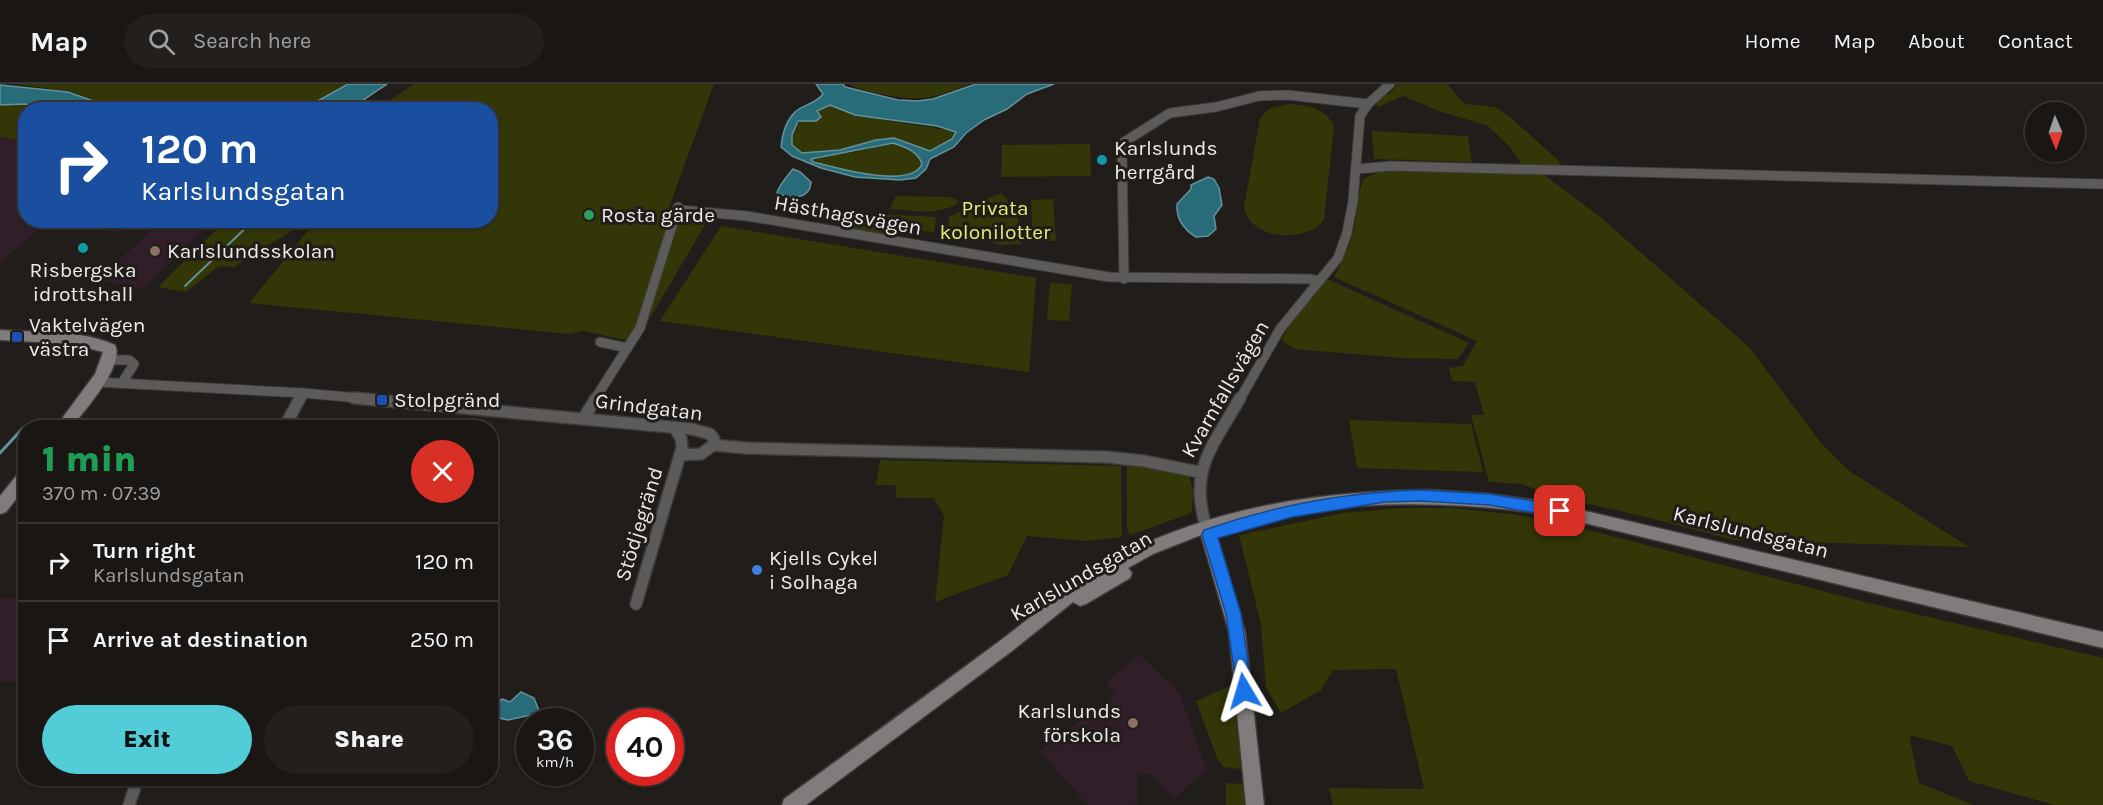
<!DOCTYPE html>
<meta charset="utf-8">
<style>
:root{--surface:#191614;--page:#221f1d;--text:#f1f3f6;--muted:#9f9fa0;--line:#373534;--accent:#52ccd6}
body{margin:0;font-family:Karla,sans-serif;background:var(--page);color:var(--text);height:100vh;display:flex;flex-direction:column;font-size:22px;white-space:nowrap}
*{box-sizing:border-box;margin:0}
p{font-size:20px;color:var(--muted)}
.icon{flex:none;width:33px;height:33px;fill:none;stroke:currentColor;stroke-width:2;stroke-linecap:round;stroke-linejoin:round}
.map{position:relative;flex:1;overflow:hidden}
.drawer{position:absolute;left:18px;top:336px;width:480px;height:366px;display:flex;flex-direction:column;background:var(--surface);border-radius:24px;box-shadow:0 2px 4px #0004,0 0 0 2px var(--line)}
.drawer>*{flex:none}
.guide{position:absolute;left:18px;top:18px;width:480px;height:126px;border-radius:24px;box-shadow:0 2px 4px #0004,0 0 0 2px var(--line);background:#1a4fa0;color:#fff;overflow:hidden}
.needle{width:39px;rotate:178deg}
.fabs{position:absolute;left:2025px;top:18px;display:grid;gap:12px}
.fabs a{display:grid;place-items:center;width:60px;height:60px;border-radius:50%;background:var(--surface);box-shadow:0 2px 4px #0004,0 0 0 2px var(--line);font-size:30px}
.speed{position:absolute;left:516px;top:624px;display:flex;gap:12px;font-size:30px;font-weight:700;text-align:center}
.speed>*{display:grid;place-content:center;width:78px;height:78px;border-radius:50%;background:var(--surface);box-shadow:0 2px 4px #0004,0 0 0 2px var(--line);line-height:1}
.speed small{font-size:15px;font-weight:400}
.speed .limit{border:9px solid #d22;background:#fff;color:#111}
.pin{position:absolute;display:grid;place-items:center;width:51px;height:51px;color:#fff;margin:-26px;border-radius:12px;box-shadow:0 3px 9px #0006}
.me{position:absolute;width:66px;margin:-33px;rotate:353deg;stroke-linejoin:round;filter:drop-shadow(0 0 4px #0008)}
.turn{display:flex;align-items:center;gap:21px;height:126px;padding:0 24px;font-size:27px}
.turn .icon{width:78px;height:78px;stroke-width:2.5}
.turn b{display:block;font-size:42px;line-height:51px}
.round{display:grid;place-items:center;flex:none;width:63px;height:63px;border-radius:32px;background:var(--page)}
.summary{display:flex;align-items:center;justify-content:space-between;height:102px;padding:0 24px}
h1{font-size:36px;font-weight:800;line-height:45px;color:#1e9e55}
.cta{display:flex;gap:12px;margin-top:auto;padding:12px 24px}
.cta a{flex:1;height:69px;border-radius:36px;background:var(--accent);color:#111;font-size:24px;font-weight:800;line-height:69px;text-align:center}
.cta a+a{background:var(--page);color:var(--text)}
ul{padding:0;list-style:none}
li{display:flex;align-items:center;gap:18px;height:78px;padding:0 24px;border-top:2px solid var(--line)}
li div{flex:1}
li b{display:block;font-size:22px}
li em{font-style:normal}
header{display:flex;align-items:center;gap:36px;box-sizing:border-box;height:84px;padding:0 30px;background:var(--surface);border-bottom:2px solid var(--line)}
header strong{font-size:28px}
nav{display:flex;gap:33px;margin-inline-start:auto;font-size:21px}
.search{width:420px;height:54px;background:var(--page);display:flex;align-items:center;gap:15px;box-sizing:border-box;padding:0 21px;border-radius:33px;color:var(--muted);font-size:22px}
.map>svg:first-child{display:block}
</style>
<header>
<strong>Map</strong>
<div class="search"><svg class="icon" aria-label="search" viewBox="0 0 24 24"><circle cx="10" cy="10" r="6"/><path d="M15 15l6 6"/></svg>Search here</div>
<nav><a>Home</a><a>Map</a><a>About</a><a>Contact</a></nav>
</header>
<div class="map">
<svg width="2103" height="721" viewBox="0 0 2103 721">
<rect width="100%" height="100%" fill="#211d1a"/>
<g fill="#301f28">
<path d="M 0,53 L 25,57 L 26,136 L 49,137 L 0,178 Z"/>
<path d="M 205,136 L 212,138 L 143,204 L 97,196 L 162,137 Z"/>
<path d="M 58,137 L 58,136 L 135,137 L 121,149 Z"/>
<path d="M 0,514 L 25,515 L 25,598 L 0,597 Z"/>
<path d="M 1140,571 L 1179,608 L 1207,686 L 1174,714 L 1149,690 L 1138,688 L 1137,718 L 1134,721 L 1088,721 L 1039,667 L 1115,611 L 1106,601 L 1111,593 Z"/>
</g>
<g fill="#333606">
<path d="M 13,0 L 346,0 L 301,25 L 121,26 L 69,7 Z"/>
<path d="M 414,0 L 714,0 L 668,126 L 709,134 L 636,258 L 583,247 L 569,250 L 249,219 L 307,148 L 322,137 L 490,136 L 490,26 L 377,25 Z"/>
<path d="M 849,0 L 970,0 C 932,15 921,18 881,10 C 870,8 858,6 849,0 Z"/>
<path d="M 1397,0 L 1447,0 L 1465,20 L 1495,23 L 1510,33 L 1558,76 L 1563,84 L 1523,82 L 1510,63 L 1488,42 L 1436,26 L 1403,12 L 1378,23 L 1374,18 L 1392,8 Z"/>
<path d="M 25,20 L 45,25 L 26,26 L 25,57 L 0,53 L 0,21 Z"/>
<path d="M 1289,20 C 1308,21 1325,24 1334,42 L 1324,136 C 1305,160 1248,156 1244,122 L 1260,34 L 1270,24 Z"/>
<path d="M 830,21 C 870,37 915,39 956,48 L 952,55 L 930,68 L 894,54 L 876,56 L 840,66 L 802,69 L 792,61 C 791,35 810,31 830,21 Z"/>
<path d="M 1372,47 L 1468,52 L 1472,78 L 1374,75 Z"/>
<path d="M 893,59 C 905,63 918,67 922,80 C 911,106 835,83 813,78 L 811,74 L 859,67 Z"/>
<path d="M 1090,60 L 1091,92 L 1001,93 L 1002,61 Z"/>
<path d="M 1382,87 L 1543,90 L 1599,132 L 1749,263 L 1821,359 L 1848,386 L 1969,463 L 1733,456 L 1646,433 L 1549,411 L 1522,400 L 1489,398 L 1471,331 L 1484,331 L 1475,298 L 1452,297 L 1449,284 L 1463,282 L 1477,257 L 1334,193 C 1343,176 1352,159 1355,140 C 1358,125 1357,109 1364,94 Z"/>
<path d="M 1002,109 L 1017,130 L 1022,160 L 1002,161 L 951,150 L 948,143 L 949,133 L 983,116 Z"/>
<path d="M 896,112 L 946,113 L 954,114 L 959,118 C 939,133 914,126 890,125 Z"/>
<path d="M 1053,115 L 1056,157 L 1033,157 L 1031,116 Z"/>
<path d="M 875,130 L 936,133 L 934,148 L 892,144 L 881,152 L 840,145 L 847,140 Z"/>
<path d="M 225,137 L 307,137 L 234,183 L 219,182 L 186,208 L 158,203 Z"/>
<path d="M 721,142 L 1036,194 L 1029,288 L 660,237 Z"/>
<path d="M 1327,195 L 1469,259 L 1458,275 L 1402,274 L 1295,265 L 1281,256 L 1293,235 Z"/>
<path d="M 1050,199 L 1072,200 L 1069,237 L 1047,236 Z"/>
<path d="M 1349,336 L 1471,340 L 1483,388 L 1357,384 Z"/>
<path d="M 880,376 L 1121,382 L 1122,453 L 1087,457 L 1027,452 L 1008,491 L 935,518 L 944,432 L 934,414 L 897,414 L 895,401 L 876,401 Z"/>
<path d="M 1127,382 L 1163,384 L 1189,389 L 1193,408 L 1192,427 L 1189,430 L 1130,451 L 1127,444 Z"/>
<path d="M 1399,424 L 1451,424 L 1512,430 L 1565,440 L 1869,519 L 2103,574 L 2103,721 L 2054,721 L 1969,697 L 1952,662 L 1909,651 L 1919,699 L 1973,721 L 1333,721 L 1329,704 L 1424,705 L 1396,585 L 1333,586 L 1321,606 L 1281,629 L 1266,603 L 1261,540 L 1239,451 L 1343,429 Z"/>
<path d="M 1232,601 L 1241,685 L 1223,683 L 1217,674 L 1196,617 Z"/>
<path d="M 1226,699 L 1243,700 L 1245,721 L 1226,721 Z"/>
</g>
<g fill="#286b79" stroke="#63929b" stroke-width="1.5" fill-rule="evenodd">
<path d="M 348,0 L 387,0 L 350,25 L 303,25 Z"/>
<path d="M 816,0 L 843,0 L 845,3 L 898,16 L 918,17 L 933,15 L 976,0 L 1054,0 L 1027,10 L 1007,25 L 984,36 L 966,49 L 954,63 L 930,75 L 926,85 L 916,94 L 900,96 L 855,93 L 821,84 L 792,72 L 781,63 C 782,51 786,37 795,28 C 804,20 816,20 823,10 ZM 830,21 L 855,31 L 937,42 L 956,48 L 952,55 L 930,67 L 894,54 L 876,56 L 840,66 L 802,69 L 792,61 L 792,51 L 798,37 L 816,37 L 821,33 L 817,27 ZM 893,59 C 905,63 918,67 922,80 C 911,106 835,83 813,78 L 811,75 Z"/>
<path d="M 0,1 L 68,8 L 116,25 L 45,25 L 25,20 L 0,21 Z"/>
<path d="M 793,85 L 800,88 L 811,98 C 810,116 790,115 777,109 C 778,103 788,91 793,85 Z"/>
<path d="M 1208,93 L 1214,95 L 1219,104 L 1222,121 L 1214,132 L 1216,145 L 1208,152 L 1196,153 C 1183,145 1176,135 1177,120 L 1191,105 L 1191,101 Z"/>
<path d="M 521,608 L 534,614 L 540,629 L 508,636 L 499,634 L 495,623 L 502,615 L 510,618 Z"/>
</g>
<g fill="none" stroke-linecap="round" stroke-linejoin="round">
<path stroke="#63929b" stroke-width="2" d="M 185,202 L 254,136"/>
<path stroke="#63929b" stroke-width="3" d="M 0,369 L 23,344"/>
<defs>
<g id="street-far1">
<path d="M 1357,85 L 1391,82 L 2103,100"/>
<path d="M 1124,195 L 1122,70 L 1124,58 L 1170,29 L 1216,23 L 1259,12 L 1288,11 L 1368,20"/>
<path d="M 600,258 L 627,264"/>
<path d="M 110,276 L 129,276 L 134,280 L 122,299"/>
<path d="M 97,298 L 303,309 L 370,315"/>
<path d="M 300,315 L 303,309"/>
<path d="M 595,315 L 640,244 L 678,123 L 680,126 L 747,132 L 1109,193 L 1309,195 L 1319,197"/>
<path d="M 1240,315 L 1280,245 L 1338,174 L 1347,149 L 1353,117 L 1360,32 L 1368,20 L 1390,0"/>
</g>
<g id="street">
<path d="M 354,314 L 692,345 L 710,350 L 714,355 L 713,361"/>
<path d="M 583,335 L 596,314"/>
<path d="M 284,344 L 300,314"/>
<path d="M 713,361 L 746,364 L 1106,373 L 1144,377 L 1199,388"/>
<path d="M 680,371 L 701,370 L 713,361"/>
<path d="M 1206,442 C 1188,385 1214,361 1240,314"/>
<path d="M 636,520 L 682,364 L 681,354 L 674,343"/>
<path d="M 129,721 L 135,703"/>
</g>
<g id="secondary">
<path d="M 0,246 C 38,249 79,245 115,261 C 125,282 84,327 71,344 L 55,344 L 95,290 L 103,268 L 72,260 L 0,256 Z"/>
<path d="M 26,384 L 26,402 L 6,428 L 0,430 L 0,412 L 21,386 Z"/>
<path d="M 1431,406 L 1489,410 L 1547,418 L 2103,548 L 2103,564 L 1547,430 C 1432,415 1328,415 1215,447 L 1245,548 L 1264,721 L 1246,721 L 1229,548 L 1201,451 L 1153,470 L 1128,484 L 1132,489 L 1130,494 L 1086,520 L 1080,522 L 1073,518 L 1012,567 L 806,721 L 782,721 L 784,715 C 856,663 927,611 997,559 C 1045,523 1088,484 1143,460 C 1238,419 1329,407 1431,406 Z"/>
</g>
</defs>
<use href="#street-far1" stroke="#3e3a37" stroke-width="11"/>
<use href="#street" stroke="#3e3a37" stroke-width="14"/>
<use href="#secondary" stroke="#3e3a37" stroke-width="3"/>
<use href="#street-far1" stroke="#5d5a5a" stroke-width="9"/>
<use href="#street" stroke="#5d5a5a" stroke-width="11"/>
<use href="#secondary" fill="#817c7c" fill-rule="evenodd"/>
</g>
<path fill="#1a73e8" stroke="#114b97" stroke-width="1.5" d="M 1421,406 L 1489,410 L 1560,421 L 1565,423 L 1568,427 L 1565,431 L 1560,433 L 1489,421 L 1421,417 L 1385,418 L 1292,433 L 1218,454 L 1241,530 L 1252,607 L 1250,612 L 1244,614 L 1238,612 L 1226,530 L 1202,450 L 1204,446 C 1273,422 1349,408 1421,406 Z"/>
<g fill="#0f9aa8" stroke="#211d1a" stroke-width="2">
<circle cx="1102" cy="76" r="6"/>
<circle cx="83" cy="164" r="6"/>
</g>
<circle fill="#2e9e5b" stroke="#211d1a" stroke-width="2" cx="589" cy="131" r="6"/>
<g fill="#8d6e63" stroke="#211d1a" stroke-width="2">
<circle cx="155" cy="167" r="6"/>
<circle cx="1133" cy="639" r="6"/>
</g>
<g fill="#1a4fb4" stroke="#211d1a" stroke-width="2">
<rect x="11" y="247" width="12" height="12" rx="3"/>
<rect x="376" y="310" width="12" height="12" rx="3"/>
</g>
<circle fill="#3f7fe0" stroke="#211d1a" stroke-width="2" cx="757" cy="486" r="6"/>
<g text-anchor="middle" dominant-baseline="central" stroke-width="6" stroke-linejoin="round" paint-order="stroke">
<g font-size="21" fill="#eeecea" stroke="#211d1a" text-anchor="start">
<text x="1114" y="64">Karlslunds<tspan x="1114" dy="24">herrgård</tspan></text>
<text x="601" y="131">Rosta gärde</text>
<text x="167" y="167">Karlslundsskolan</text>
<text x="83" y="186" text-anchor="middle">Risbergska<tspan x="83" dy="24">idrottshall</tspan></text>
<text x="29" y="241">Vaktelvägen<tspan x="29" dy="24">västra</tspan></text>
<text x="394" y="316">Stolpgränd</text>
<text x="769" y="474">Kjells Cykel<tspan x="769" dy="24">i Solhaga</tspan></text>
<text x="1121" y="627" text-anchor="end">Karlslunds<tspan x="1121" dy="24">förskola</tspan></text>
</g>
<g font-size="21" fill="#e3ee74" stroke="#211d1a">
<text x="995" y="124">Privata<tspan x="995" dy="24">kolonilotter</tspan></text>
</g>
<g font-size="21" fill="#eeecea" stroke="#211d1a">
<text transform="translate(848 131) rotate(10)">Hästhagsvägen</text>
<text transform="translate(1225 305) rotate(-60)">Kvarnfallsvägen</text>
<text transform="translate(649 323) rotate(7)">Grindgatan</text>
<text transform="translate(639 440) rotate(-73)">Stödjegränd</text>
<text transform="translate(1751 448) rotate(14)">Karlslundsgatan</text>
<text transform="translate(1081 492) rotate(-30)">Karlslundsgatan</text>
</g>
</g>
</svg>
<div class="fabs">
<a><svg class="needle" viewBox="-14 -14 28 28"><path d="M0-13l5 13h-10z" fill="#e53935"/><path d="M0 13l5-13h-10z" fill="#9f9fa0"/></svg></a>
</div>
<div class="speed"><div>36<small>km/h</small></div><div class="limit">40</div></div>
<div class="pin" style="left:1560px;top:427px;background:#d93025"><svg class="icon" aria-label="arrive" viewBox="0 0 24 24"><path d="M6 21V4h12l-3 4 3 4H6"/></svg></div>
<svg class="me" style="left:1244px;top:607px" viewBox="-20 -20 40 40"><path d="M0-17L14 15 0 8-14 15z" fill="#1a73e8" stroke="#fff" stroke-width="4"/></svg>
<div class="guide">
<div class="turn"><svg class="icon" aria-label="right" viewBox="0 0 24 24"><path d="M7 20v-9h11M14 6l5 5-5 5"/></svg><div><b>120 m</b>Karlslundsgatan</div></div>
</div>
<section class="drawer">
<div class="summary"><div><h1>1 min</h1><p>370 m · 07:39</p></div><a class="round" style="background:#d93025;color:#fff"><svg class="icon" aria-label="close" viewBox="0 0 24 24"><path d="M6 6l12 12M18 6L6 18"/></svg></a></div>
<ul>
<li><svg class="icon" aria-label="right" viewBox="0 0 24 24"><path d="M7 20v-9h11M14 6l5 5-5 5"/></svg><div><b>Turn right</b><p>Karlslundsgatan</p></div><em>120 m</em></li>
<li><svg class="icon" aria-label="arrive" viewBox="0 0 24 24"><path d="M6 21V4h12l-3 4 3 4H6"/></svg><div><b>Arrive at destination</b></div><em>250 m</em></li>
</ul>
<div class="cta"><a>Exit</a><a>Share</a></div>
</section>
</div>
